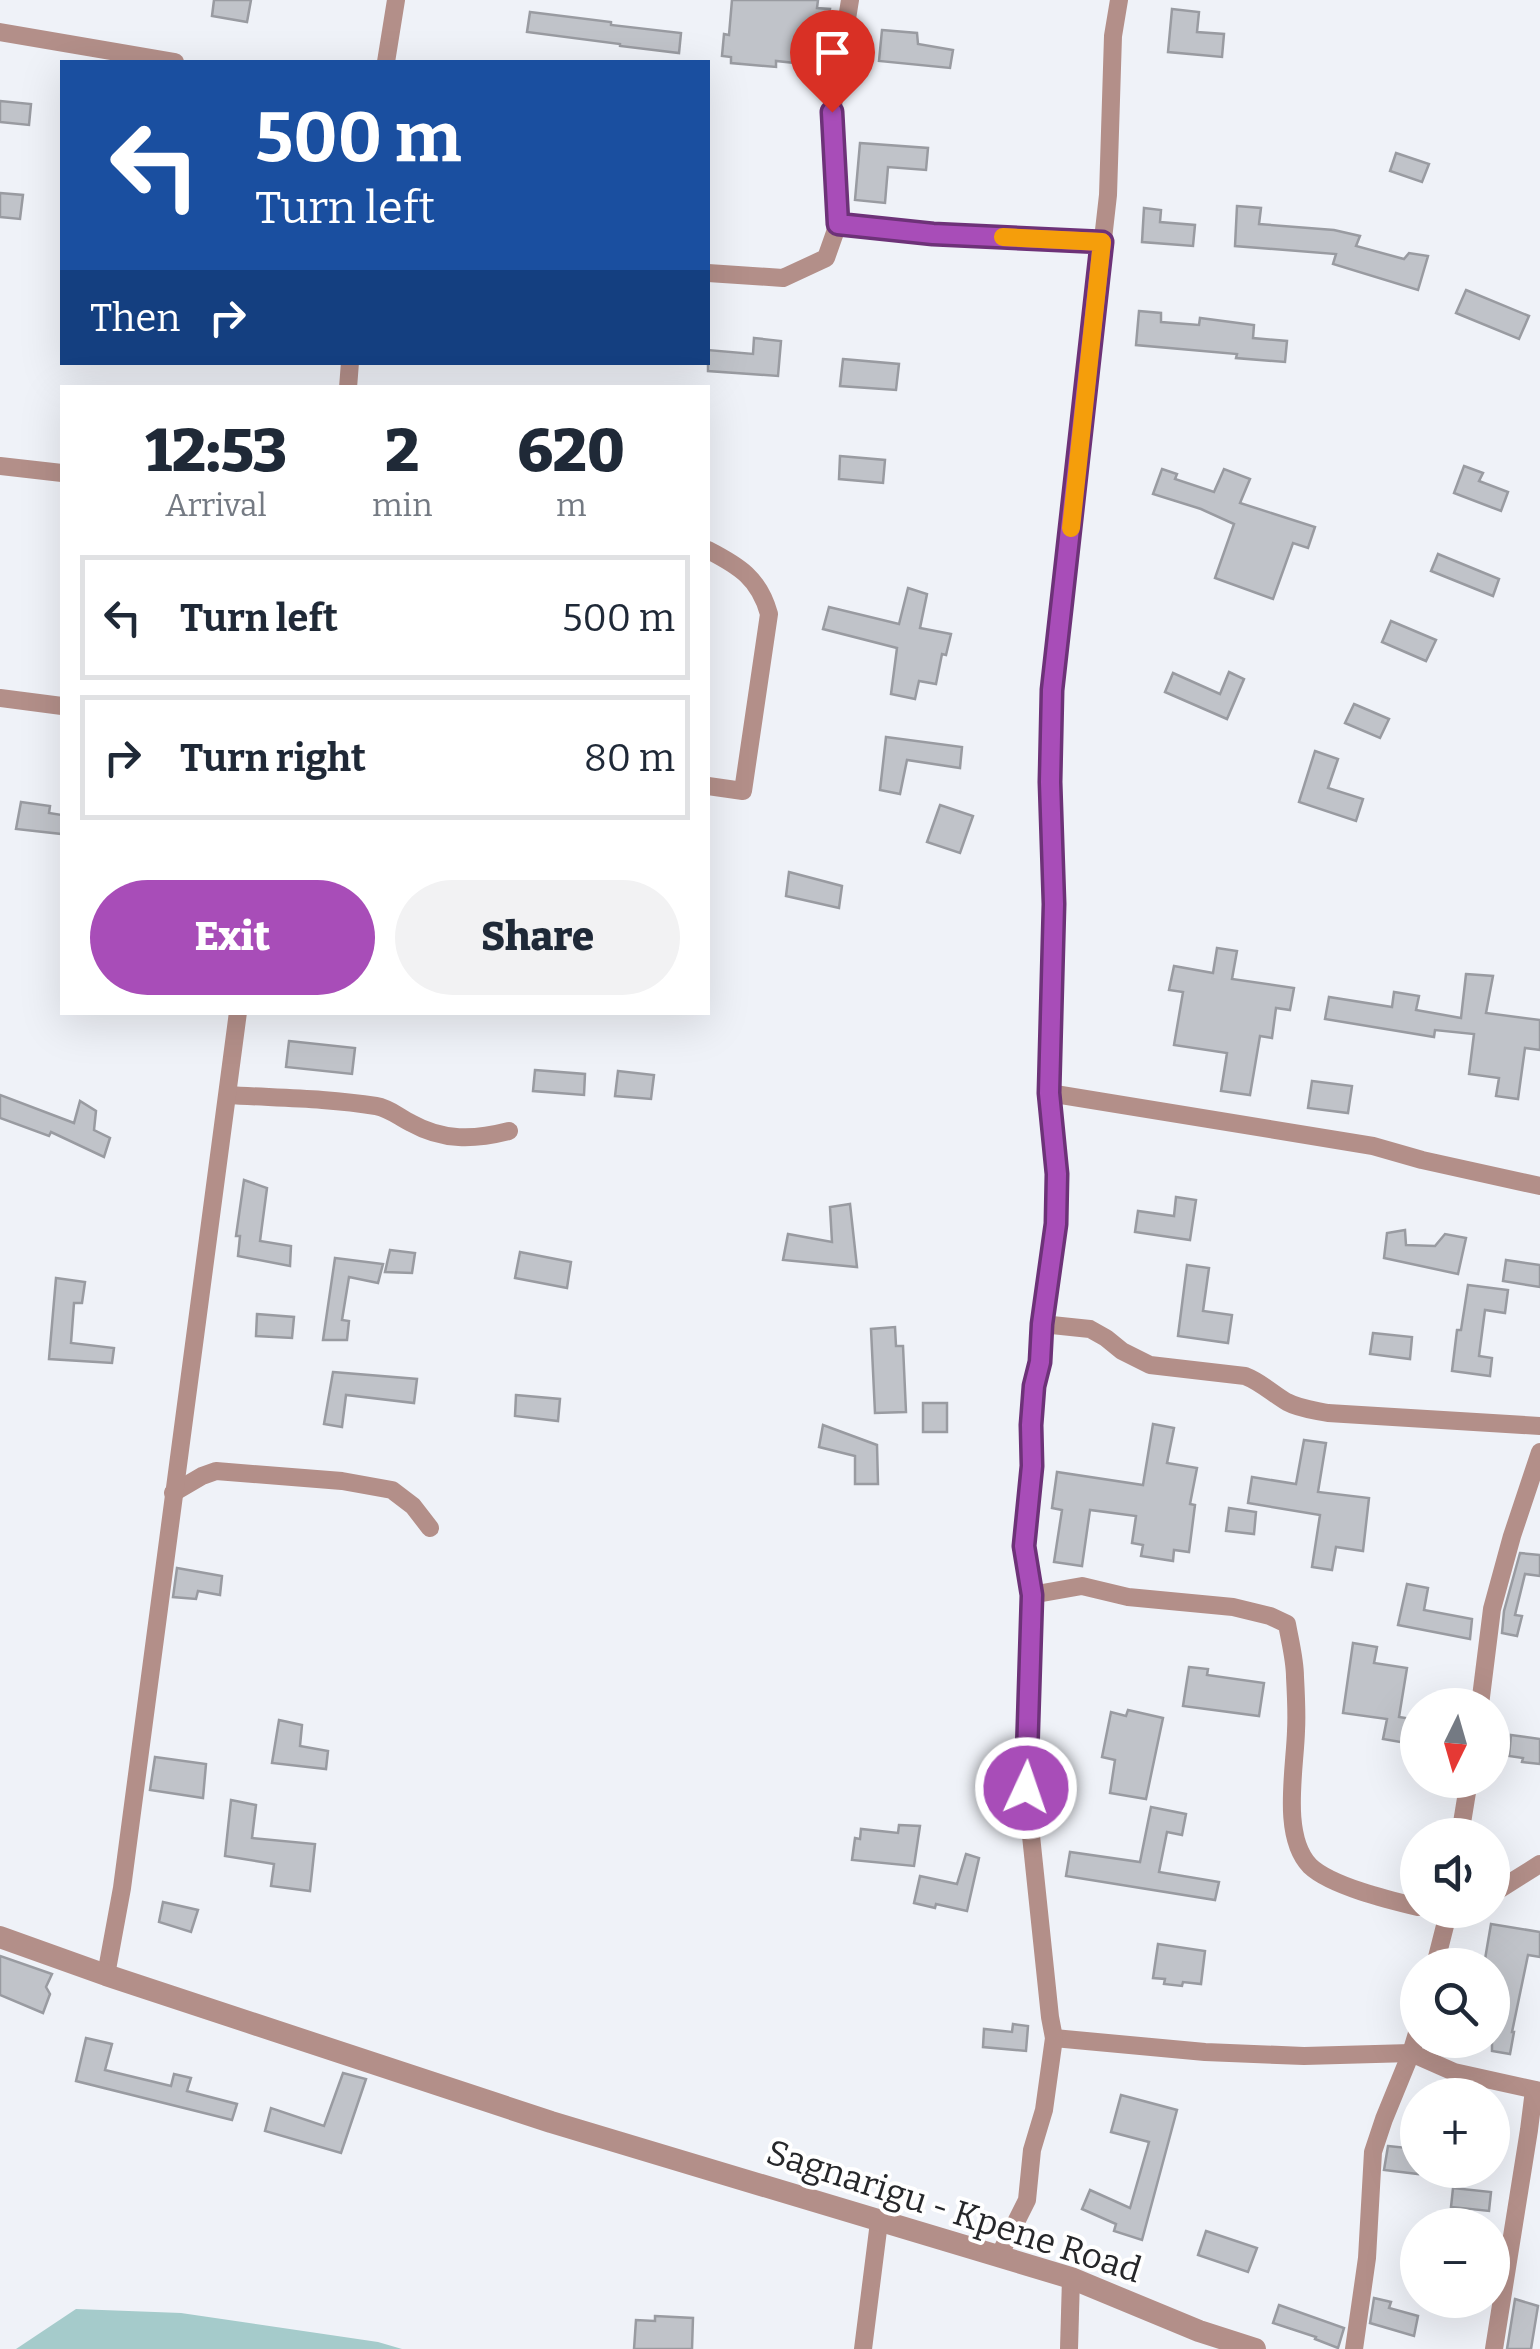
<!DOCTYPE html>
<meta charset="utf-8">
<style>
:root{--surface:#fff;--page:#f2f2f3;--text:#1f2937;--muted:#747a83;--line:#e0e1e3;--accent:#a84db8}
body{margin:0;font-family:Bitter,serif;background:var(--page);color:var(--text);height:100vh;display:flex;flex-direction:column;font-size:38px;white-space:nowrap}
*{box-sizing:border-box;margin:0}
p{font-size:32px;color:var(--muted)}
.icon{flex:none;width:55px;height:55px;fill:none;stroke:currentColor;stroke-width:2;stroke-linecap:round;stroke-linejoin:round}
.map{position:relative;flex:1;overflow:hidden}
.side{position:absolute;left:60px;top:385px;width:650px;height:630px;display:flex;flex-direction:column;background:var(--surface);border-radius:0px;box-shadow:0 10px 40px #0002}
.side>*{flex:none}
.top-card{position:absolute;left:60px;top:60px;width:650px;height:305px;border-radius:0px;box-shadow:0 10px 40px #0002;background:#1a4fa0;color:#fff;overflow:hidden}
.needle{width:65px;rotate:185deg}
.controls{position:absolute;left:1400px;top:1688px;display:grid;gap:20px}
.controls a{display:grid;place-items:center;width:110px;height:110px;border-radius:50%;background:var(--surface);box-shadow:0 10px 40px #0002;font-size:50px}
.pin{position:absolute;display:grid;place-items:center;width:85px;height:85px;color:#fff;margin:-102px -42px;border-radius:50% 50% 50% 0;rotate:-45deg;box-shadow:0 0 10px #0007}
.pin .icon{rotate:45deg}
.me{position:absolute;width:110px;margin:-55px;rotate:3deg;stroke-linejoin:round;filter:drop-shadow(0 0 8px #0008)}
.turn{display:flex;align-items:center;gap:35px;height:210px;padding:0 30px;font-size:45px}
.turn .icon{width:130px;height:130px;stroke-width:2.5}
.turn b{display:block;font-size:70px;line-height:85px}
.then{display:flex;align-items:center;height:95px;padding:0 30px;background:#0003;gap:20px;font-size:38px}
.eta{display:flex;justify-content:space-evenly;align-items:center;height:170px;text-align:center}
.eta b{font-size:60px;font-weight:800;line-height:70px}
.button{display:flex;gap:20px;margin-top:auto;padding:20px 30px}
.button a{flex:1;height:115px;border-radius:60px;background:var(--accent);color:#fff;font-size:40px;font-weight:800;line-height:115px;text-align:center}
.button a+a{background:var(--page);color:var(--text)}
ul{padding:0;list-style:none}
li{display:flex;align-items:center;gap:30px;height:125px;margin:0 20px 15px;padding:0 10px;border:5px solid var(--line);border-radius:0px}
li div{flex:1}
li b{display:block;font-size:38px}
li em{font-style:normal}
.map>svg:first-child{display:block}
</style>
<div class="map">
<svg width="1540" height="2349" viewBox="0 0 1540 2349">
<rect width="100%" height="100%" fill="#eff2f8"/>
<path fill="#a5cbcb" d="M 76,2309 L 181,2313 L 378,2342 L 402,2349 L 16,2349 Z"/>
<g fill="#c0c3c9" stroke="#999ba1" stroke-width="2.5">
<path d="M 214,0 L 251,0 L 247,22 L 212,16 Z"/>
<path d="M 732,0 L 818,0 L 817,8 L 830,9 L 822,66 L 776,61 L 776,67 L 731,63 L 731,57 L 722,56 L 724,34 L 729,35 Z"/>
<path d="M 1172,9 L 1199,12 L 1197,32 L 1224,34 L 1222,57 L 1168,52 Z"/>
<path d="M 530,12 L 611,22 L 611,25 L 681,33 L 679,53 L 620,46 L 620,44 L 527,32 Z"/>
<path d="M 882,30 L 917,33 L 918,44 L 953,50 L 950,68 L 879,61 Z"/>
<path d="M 0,101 L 31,104 L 29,125 L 0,122 Z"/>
<path d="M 860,143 L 928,148 L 926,170 L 888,167 L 885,203 L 855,200 Z"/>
<path d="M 1396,153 L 1429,164 L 1422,182 L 1390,171 Z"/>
<path d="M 0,193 L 23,195 L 20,219 L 0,217 Z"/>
<path d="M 1237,206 L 1261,208 L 1259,224 L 1334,230 L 1360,236 L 1356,246 L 1404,259 L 1409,253 L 1428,256 L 1418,290 L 1333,264 L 1336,254 L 1235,246 Z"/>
<path d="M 1144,208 L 1161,210 L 1160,222 L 1195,225 L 1193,246 L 1142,242 Z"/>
<path d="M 1466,290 L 1529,316 L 1519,339 L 1456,313 Z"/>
<path d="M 1139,311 L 1161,313 L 1161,322 L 1199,325 L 1200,318 L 1254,325 L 1253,338 L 1287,341 L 1285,362 L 1236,358 L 1237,354 L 1136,345 Z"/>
<path d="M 754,338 L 781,341 L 778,376 L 708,371 L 708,350 L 753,354 Z"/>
<path d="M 843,359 L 899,364 L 896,390 L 840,386 Z"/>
<path d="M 840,456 L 885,460 L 883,483 L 839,479 Z"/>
<path d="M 1464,466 L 1483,473 L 1479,481 L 1508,492 L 1501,511 L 1454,493 Z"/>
<path d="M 1162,469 L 1177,474 L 1175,479 L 1214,492 L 1224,469 L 1250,479 L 1240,503 L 1315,527 L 1308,548 L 1293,543 L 1273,599 L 1215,578 L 1234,524 L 1201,509 L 1153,494 Z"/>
<path d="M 1438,554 L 1499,579 L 1493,596 L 1431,571 Z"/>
<path d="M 908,588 L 927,594 L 920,628 L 951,634 L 946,655 L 942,654 L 936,684 L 919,681 L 915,699 L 891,694 L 897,648 L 823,629 L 829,607 L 899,624 Z"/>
<path d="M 1391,621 L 1436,640 L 1426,661 L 1382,642 Z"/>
<path d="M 1229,672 L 1244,679 L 1227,719 L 1165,692 L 1173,673 L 1220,694 Z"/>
<path d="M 1354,704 L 1389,719 L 1380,738 L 1345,723 Z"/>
<path d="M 886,737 L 962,747 L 960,768 L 907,760 L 900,794 L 880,790 Z"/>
<path d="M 1315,751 L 1338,759 L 1328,788 L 1363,799 L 1356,821 L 1299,802 Z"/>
<path d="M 21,802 L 50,806 L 49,813 L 62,815 L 62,834 L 16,829 Z"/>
<path d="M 940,805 L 973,816 L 960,853 L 927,842 Z"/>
<path d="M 789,872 L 842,886 L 839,908 L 786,896 Z"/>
<path d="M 1217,948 L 1237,951 L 1232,979 L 1294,988 L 1290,1010 L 1276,1008 L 1272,1038 L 1260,1036 L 1250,1095 L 1221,1091 L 1227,1053 L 1174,1045 L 1183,992 L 1169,990 L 1174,966 L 1213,973 Z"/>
<path d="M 1466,974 L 1493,976 L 1486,1013 L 1540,1020 L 1540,1050 L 1525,1048 L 1518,1099 L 1496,1096 L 1499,1078 L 1469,1074 L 1474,1034 L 1435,1030 L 1434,1037 L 1325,1019 L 1329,997 L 1392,1007 L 1394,992 L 1419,996 L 1416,1010 L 1461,1018 Z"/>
<path d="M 289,1041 L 355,1048 L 352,1074 L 286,1067 Z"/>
<path d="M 535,1070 L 585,1074 L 584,1095 L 533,1091 Z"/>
<path d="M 618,1071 L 654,1075 L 651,1099 L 615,1096 Z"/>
<path d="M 1312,1081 L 1352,1086 L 1348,1113 L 1308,1108 Z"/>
<path d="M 0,1095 L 74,1123 L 80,1101 L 96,1111 L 94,1130 L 110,1138 L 104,1157 L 51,1132 L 49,1136 L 0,1118 Z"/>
<path d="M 244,1180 L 267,1188 L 260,1241 L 291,1246 L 290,1266 L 238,1256 L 240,1236 L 236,1236 Z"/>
<path d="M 1176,1197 L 1196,1200 L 1190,1240 L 1135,1232 L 1138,1211 L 1174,1216 Z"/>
<path d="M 850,1204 L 857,1267 L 783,1260 L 788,1234 L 832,1242 L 830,1207 Z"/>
<path d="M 1405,1230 L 1406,1245 L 1435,1246 L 1445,1234 L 1466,1238 L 1458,1274 L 1384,1258 L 1387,1233 Z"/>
<path d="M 390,1250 L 415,1253 L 412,1273 L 385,1272 Z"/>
<path d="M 520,1252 L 571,1262 L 567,1288 L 515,1278 Z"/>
<path d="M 335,1258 L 383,1264 L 378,1283 L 349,1277 L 342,1320 L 349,1321 L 347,1340 L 323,1340 Z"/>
<path d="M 1506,1260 L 1540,1265 L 1540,1287 L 1503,1281 Z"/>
<path d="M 1187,1265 L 1209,1268 L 1203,1311 L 1232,1315 L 1228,1343 L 1178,1336 Z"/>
<path d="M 56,1278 L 85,1282 L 82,1303 L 74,1303 L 71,1343 L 114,1348 L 112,1363 L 49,1359 Z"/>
<path d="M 1468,1285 L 1508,1290 L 1505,1313 L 1485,1310 L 1479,1356 L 1492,1358 L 1490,1376 L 1452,1371 L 1457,1330 L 1461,1330 Z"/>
<path d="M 257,1314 L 294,1317 L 292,1338 L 256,1336 Z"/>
<path d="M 895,1327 L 896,1346 L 903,1346 L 906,1412 L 875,1413 L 871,1329 Z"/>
<path d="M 1373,1333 L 1412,1337 L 1410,1359 L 1370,1354 Z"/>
<path d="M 333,1372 L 417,1379 L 414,1403 L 346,1395 L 342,1427 L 324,1424 Z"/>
<path d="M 516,1395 L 560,1399 L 558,1421 L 515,1416 Z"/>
<rect x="923" y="1403" width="24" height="29"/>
<path d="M 1153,1424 L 1174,1428 L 1167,1463 L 1197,1468 L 1190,1504 L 1195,1505 L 1189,1552 L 1174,1550 L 1173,1561 L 1141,1556 L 1143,1545 L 1132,1543 L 1136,1516 L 1090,1510 L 1082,1566 L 1054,1562 L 1062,1510 L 1052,1508 L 1057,1472 L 1143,1485 Z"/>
<path d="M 823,1425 L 877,1445 L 878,1484 L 855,1484 L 855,1456 L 819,1447 Z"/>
<path d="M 1304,1440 L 1326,1443 L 1318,1492 L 1369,1498 L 1363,1551 L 1336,1547 L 1332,1570 L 1312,1567 L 1320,1515 L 1248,1503 L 1252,1477 L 1296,1484 Z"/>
<path d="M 1229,1508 L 1256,1512 L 1254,1534 L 1226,1531 Z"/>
<path d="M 1520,1553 L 1540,1555 L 1540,1576 L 1525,1574 L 1515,1615 L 1522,1616 L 1517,1636 L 1502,1633 L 1504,1611 Z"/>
<path d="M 177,1568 L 222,1576 L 220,1595 L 198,1591 L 196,1599 L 173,1597 Z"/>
<path d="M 1407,1584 L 1428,1588 L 1424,1610 L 1472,1619 L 1470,1639 L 1398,1625 Z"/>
<path d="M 1353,1643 L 1377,1647 L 1374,1663 L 1407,1668 L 1399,1717 L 1418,1720 L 1418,1745 L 1383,1739 L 1387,1719 L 1343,1713 Z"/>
<path d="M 1189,1667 L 1208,1669 L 1207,1675 L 1264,1683 L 1259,1716 L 1183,1706 Z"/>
<path d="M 1128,1710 L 1163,1718 L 1146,1799 L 1110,1793 L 1115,1760 L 1102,1757 L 1111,1712 L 1126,1716 Z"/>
<path d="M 279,1720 L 302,1725 L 300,1746 L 328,1751 L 326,1769 L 272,1763 Z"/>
<path d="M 1511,1735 L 1540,1739 L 1540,1764 L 1522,1762 L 1523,1758 L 1509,1756 Z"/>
<path d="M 155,1757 L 206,1764 L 203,1798 L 150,1790 Z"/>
<path d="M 231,1800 L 256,1805 L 252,1838 L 315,1844 L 310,1891 L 271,1886 L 274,1864 L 225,1856 Z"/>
<path d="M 1151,1807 L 1186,1814 L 1182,1835 L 1167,1832 L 1159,1872 L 1219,1882 L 1215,1900 L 1066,1876 L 1070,1852 L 1140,1862 Z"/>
<path d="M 899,1825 L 920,1826 L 914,1866 L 852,1860 L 855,1838 L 860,1839 L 861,1829 L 898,1833 Z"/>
<path d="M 966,1854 L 979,1858 L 967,1911 L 936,1904 L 935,1908 L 914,1903 L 920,1876 L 957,1884 Z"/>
<path d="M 163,1902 L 198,1910 L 191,1932 L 159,1922 Z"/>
<path d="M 1491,1924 L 1540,1932 L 1540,1957 L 1528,1955 L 1512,2032 L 1514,2032 L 1510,2054 L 1492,2051 L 1492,1965 L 1484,1965 Z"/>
<path d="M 1158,1944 L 1205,1951 L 1201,1984 L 1183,1982 L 1182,1986 L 1164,1984 L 1165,1979 L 1153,1978 Z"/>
<path d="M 0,1956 L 52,1974 L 46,1987 L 50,1994 L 43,2013 L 0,1995 Z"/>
<path d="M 1013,2024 L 1028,2026 L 1026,2051 L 983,2047 L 984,2029 L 1012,2032 Z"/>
<path d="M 86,2038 L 112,2044 L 105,2070 L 171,2086 L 174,2074 L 191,2078 L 187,2091 L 237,2104 L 232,2120 L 76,2081 Z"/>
<path d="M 343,2073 L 366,2079 L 341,2153 L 265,2131 L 271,2108 L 324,2126 Z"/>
<path d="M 1121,2095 L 1177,2110 L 1142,2240 L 1114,2231 L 1116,2224 L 1082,2209 L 1090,2190 L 1130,2208 L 1149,2142 L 1111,2132 Z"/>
<path d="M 1388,2146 L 1408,2148 L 1407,2154 L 1418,2155 L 1418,2174 L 1384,2170 Z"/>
<path d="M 1453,2188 L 1491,2192 L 1489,2211 L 1451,2207 Z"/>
<path d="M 1206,2231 L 1257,2248 L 1248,2272 L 1198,2255 Z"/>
<path d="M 1374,2298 L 1391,2302 L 1389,2308 L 1418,2316 L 1414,2336 L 1370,2323 Z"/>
<path d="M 1515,2299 L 1538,2306 L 1531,2349 L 1507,2349 Z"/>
<path d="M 1279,2305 L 1344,2328 L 1338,2348 L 1315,2339 L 1316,2337 L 1273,2323 Z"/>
<path d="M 655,2316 L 693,2318 L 692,2349 L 634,2349 L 636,2320 L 655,2321 Z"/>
</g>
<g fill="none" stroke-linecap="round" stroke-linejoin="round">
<g stroke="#b38f89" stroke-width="18">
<path d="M 0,32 L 175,62"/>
<path d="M 386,62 L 396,0"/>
<path d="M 838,224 L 933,234 L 1101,242"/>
<path d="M 708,273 L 783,278 L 826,258 L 838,224 L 832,112 L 850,0"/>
<path d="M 348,388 L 350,362"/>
<path d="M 0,466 L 62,473"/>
<path d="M 708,550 C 739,566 759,578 769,614 L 743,791 L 708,786"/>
<path d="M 0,698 L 62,706"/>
<path d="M 1049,1093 L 1373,1146 L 1422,1160 L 1540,1186"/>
<path d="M 228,1095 C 277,1098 327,1098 376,1106 C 389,1108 399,1117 411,1123 C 443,1141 474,1140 509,1131"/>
<path d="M 1042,1324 L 1090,1329 L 1106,1338 L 1122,1351 L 1150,1365 L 1245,1376 C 1261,1382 1273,1394 1287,1402 C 1300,1409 1314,1410 1328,1413 L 1540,1426"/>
<path d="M 173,1493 L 202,1476 L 216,1471 L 342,1481 L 392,1490 L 413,1506 L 430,1528"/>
<path d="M 1031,1595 L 1082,1586 L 1128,1597 L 1233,1607 L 1270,1616 L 1287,1624 C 1290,1641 1295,1660 1295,1677 C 1296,1695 1297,1714 1296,1731 C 1295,1769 1281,1836 1310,1866 C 1331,1886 1389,1900 1418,1907"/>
<path d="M 1480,1705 L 1492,1609 L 1512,1536 L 1540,1452"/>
<path d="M 1460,1835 L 1469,1780"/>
<path d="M 1492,1894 L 1540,1864"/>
<path d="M 1435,1965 L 1449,1910"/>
<path d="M 106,1975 L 122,1888 L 238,1012"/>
<path d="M 1054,2038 L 1205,2052 L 1304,2056 L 1411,2053 L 1454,2072 L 1540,2091"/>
<path d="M 999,2256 L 1027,2200 L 1032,2150 L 1044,2110 L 1054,2038 L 1050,2017 L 1026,1788 L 1031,1595 L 1024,1546 L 1032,1466 L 1031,1425 L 1035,1386 L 1040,1362 L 1042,1324 L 1056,1224 L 1057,1174 L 1049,1093 L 1054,904 L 1050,781 L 1052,689 L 1108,195 L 1113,36 L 1119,0"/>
<path d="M 863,2349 L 879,2222"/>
<path d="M 1069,2349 L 1071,2278"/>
<path d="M 1354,2349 L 1367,2258 L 1373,2152 L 1384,2119 L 1411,2053 L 1418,2030"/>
<path d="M 1494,2349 L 1529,2130 L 1534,2090"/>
</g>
<path stroke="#b38f89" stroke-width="22" d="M 0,1937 L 106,1975 L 551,2122 L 1071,2278 L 1199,2331 L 1255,2349"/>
</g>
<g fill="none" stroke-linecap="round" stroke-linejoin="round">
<defs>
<path id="route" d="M 832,112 L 838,224 L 933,234 L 1102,242 L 1052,690 L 1050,782 L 1054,904 L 1049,1093 L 1057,1174 L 1056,1224 L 1042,1324 L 1040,1362 L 1034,1386 L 1031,1425 L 1032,1466 L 1024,1546 L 1032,1595 L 1026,1788"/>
</defs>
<use href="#route" stroke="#6d3278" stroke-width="25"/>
<use href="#route" stroke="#a84db8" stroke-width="18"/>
<path stroke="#f59e0b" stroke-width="18" d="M 1003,237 L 1102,242 L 1071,528"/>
</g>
<g text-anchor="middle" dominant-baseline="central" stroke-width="8" stroke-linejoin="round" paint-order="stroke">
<g font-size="35" fill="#26272a" stroke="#fff">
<text transform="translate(954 2211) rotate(18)">Sagnarigu - Kpene Road</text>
</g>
</g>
</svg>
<div class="controls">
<a><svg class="needle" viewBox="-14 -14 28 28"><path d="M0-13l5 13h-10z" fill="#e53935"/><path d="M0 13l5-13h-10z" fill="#747a83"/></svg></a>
<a><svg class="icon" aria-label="sound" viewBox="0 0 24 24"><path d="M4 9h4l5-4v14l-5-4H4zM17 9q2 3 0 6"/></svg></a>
<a><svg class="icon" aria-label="search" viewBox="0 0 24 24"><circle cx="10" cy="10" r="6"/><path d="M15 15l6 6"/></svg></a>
<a>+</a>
<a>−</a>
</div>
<div class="pin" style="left:832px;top:112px;background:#d93025"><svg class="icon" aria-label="arrive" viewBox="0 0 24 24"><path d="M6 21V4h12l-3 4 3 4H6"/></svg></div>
<svg class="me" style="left:1026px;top:1788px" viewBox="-20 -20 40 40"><circle r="17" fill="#a84db8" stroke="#fff" stroke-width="3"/><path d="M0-11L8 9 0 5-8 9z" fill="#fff"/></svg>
<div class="top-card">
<div class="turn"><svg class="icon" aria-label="left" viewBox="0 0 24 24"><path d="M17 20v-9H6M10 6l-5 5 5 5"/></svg><div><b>500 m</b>Turn left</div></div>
<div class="then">Then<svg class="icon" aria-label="right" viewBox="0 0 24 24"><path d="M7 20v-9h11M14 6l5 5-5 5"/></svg></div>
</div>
<section class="side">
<div class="eta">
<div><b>12:53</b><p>Arrival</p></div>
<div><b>2</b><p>min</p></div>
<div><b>620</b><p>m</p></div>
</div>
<ul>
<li><svg class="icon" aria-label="left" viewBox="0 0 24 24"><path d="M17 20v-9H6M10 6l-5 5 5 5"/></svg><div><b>Turn left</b></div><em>500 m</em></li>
<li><svg class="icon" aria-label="right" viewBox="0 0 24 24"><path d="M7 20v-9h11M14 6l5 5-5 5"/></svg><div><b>Turn right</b></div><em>80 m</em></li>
</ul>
<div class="button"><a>Exit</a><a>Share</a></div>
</section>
</div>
